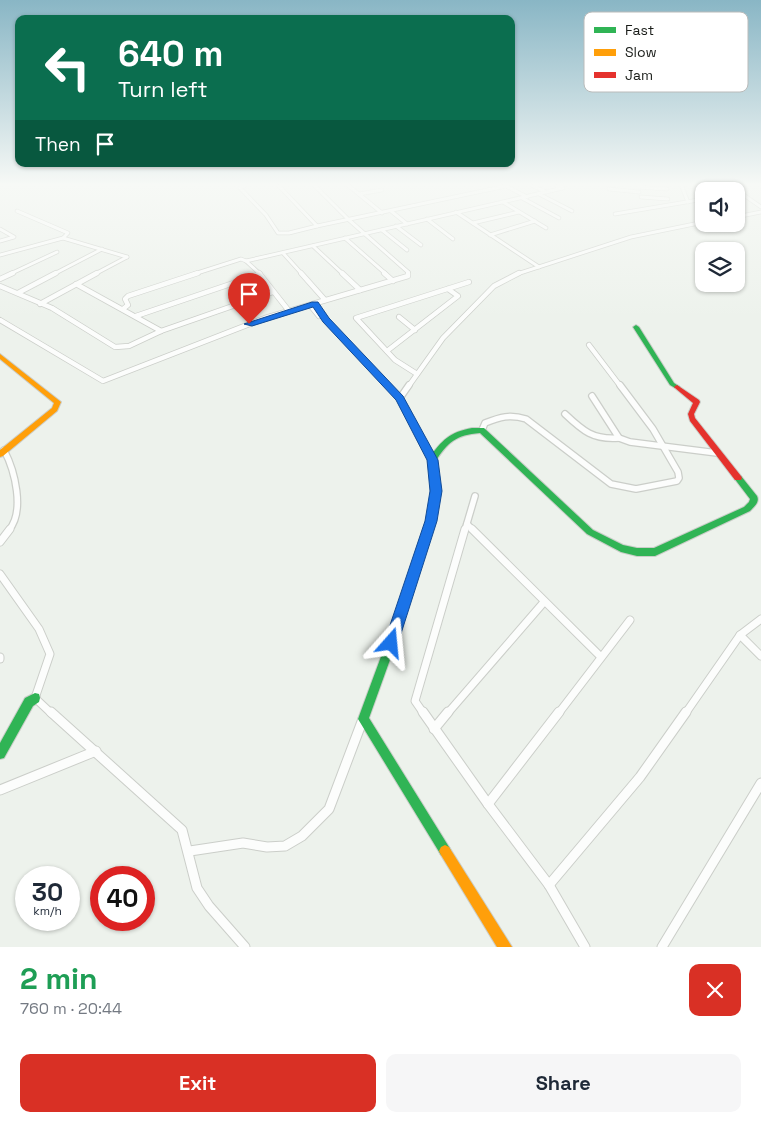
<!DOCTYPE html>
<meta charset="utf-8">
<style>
:root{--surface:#fff;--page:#f6f6f7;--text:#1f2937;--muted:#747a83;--accent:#d93025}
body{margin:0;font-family:"Space Grotesk",sans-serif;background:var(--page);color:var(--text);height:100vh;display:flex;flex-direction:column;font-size:19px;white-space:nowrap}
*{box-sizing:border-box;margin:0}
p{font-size:16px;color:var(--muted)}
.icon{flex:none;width:28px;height:28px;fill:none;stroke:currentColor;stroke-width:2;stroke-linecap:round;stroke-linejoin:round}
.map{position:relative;height:947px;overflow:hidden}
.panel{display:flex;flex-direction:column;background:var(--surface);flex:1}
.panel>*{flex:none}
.banner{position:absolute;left:15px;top:15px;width:500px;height:152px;border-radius:10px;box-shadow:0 1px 4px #0004;background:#0b6e4f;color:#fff;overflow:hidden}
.fabs{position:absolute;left:695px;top:182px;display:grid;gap:10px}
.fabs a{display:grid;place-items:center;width:50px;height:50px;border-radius:10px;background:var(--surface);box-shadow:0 1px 4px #0004;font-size:25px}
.speed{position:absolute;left:15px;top:866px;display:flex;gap:10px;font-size:25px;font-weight:700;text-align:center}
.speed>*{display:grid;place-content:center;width:65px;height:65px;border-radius:50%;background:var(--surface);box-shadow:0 1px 4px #0004;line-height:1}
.speed small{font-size:12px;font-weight:400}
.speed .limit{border:8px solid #d22;background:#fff;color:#111}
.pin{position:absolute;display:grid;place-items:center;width:42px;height:42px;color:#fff;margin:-51px -21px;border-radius:50% 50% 50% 0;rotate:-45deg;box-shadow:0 0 5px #0007}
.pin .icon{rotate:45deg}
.me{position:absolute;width:55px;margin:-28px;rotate:18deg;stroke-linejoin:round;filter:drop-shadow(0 0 4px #0008)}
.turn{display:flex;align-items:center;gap:18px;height:105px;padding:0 20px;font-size:22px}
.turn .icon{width:65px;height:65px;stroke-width:2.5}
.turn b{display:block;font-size:35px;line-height:42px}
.then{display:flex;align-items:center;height:48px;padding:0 20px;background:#0003;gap:10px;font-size:19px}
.round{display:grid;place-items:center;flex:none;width:52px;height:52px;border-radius:10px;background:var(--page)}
.overview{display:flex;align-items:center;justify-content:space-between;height:85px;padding:0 20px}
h1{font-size:30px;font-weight:700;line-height:38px;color:#1e9e55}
.cta{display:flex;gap:10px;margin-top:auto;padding:10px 20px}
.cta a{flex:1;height:58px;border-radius:10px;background:var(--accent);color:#fff;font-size:20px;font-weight:700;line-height:58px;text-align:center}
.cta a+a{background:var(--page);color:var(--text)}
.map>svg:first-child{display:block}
</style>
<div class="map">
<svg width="761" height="947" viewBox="0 0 761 947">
<rect width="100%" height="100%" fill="#edf2ec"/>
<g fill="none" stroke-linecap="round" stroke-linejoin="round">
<defs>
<g id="street-far4">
<path d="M 244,186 L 240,188 L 266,215 L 278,233 L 289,233 L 317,226"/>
<path d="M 279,186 L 317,226 L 506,186"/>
<path d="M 315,186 L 349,220 L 408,272 L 408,274"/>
<path d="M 349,186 L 382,213"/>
<path d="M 506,186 L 527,197"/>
<path d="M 533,186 L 546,192"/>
<path d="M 638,187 L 667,189"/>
<path d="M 682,187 L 688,202"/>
<path d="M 700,188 L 731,186 L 761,207"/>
<path d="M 609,189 L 639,192"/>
<path d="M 359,194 L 382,190"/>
<path d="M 539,194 L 572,211"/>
<path d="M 641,197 L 668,199"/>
<path d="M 522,198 L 559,218"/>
<path d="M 503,202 L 546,228"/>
<path d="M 17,211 L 68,233 L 63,238"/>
<path d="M 391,211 L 407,224"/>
<path d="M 456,212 L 539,267"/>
<path d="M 615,214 L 704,199"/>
<path d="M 736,217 L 761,212"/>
<path d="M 427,219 L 453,239"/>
<path d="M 473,223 L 519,212"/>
<path d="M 396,226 L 421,245"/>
<path d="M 0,229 L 14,237 L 0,241"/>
<path d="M 382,230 L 407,250"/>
<path d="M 490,235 L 535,221"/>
<path d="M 345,238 L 386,274"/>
<path d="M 313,246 L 343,274"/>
<path d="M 283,253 L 302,274"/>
<path d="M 0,255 L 63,238 L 127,257"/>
<path d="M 10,274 L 57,252"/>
<path d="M 54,274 L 102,249"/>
<path d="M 95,274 L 127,257"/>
<path d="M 194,274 L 241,259 L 246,261"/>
<path d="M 260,274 L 246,261 L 563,188 L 557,186"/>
<path d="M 517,274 L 631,237 L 704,222"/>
</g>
<g id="street-far3">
<path d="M 259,273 L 289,311"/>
<path d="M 301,273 L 325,300"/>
<path d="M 342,273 L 360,290"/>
<path d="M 384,273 L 393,281"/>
<path d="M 0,279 L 13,273"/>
<path d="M 76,284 L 161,331"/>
<path d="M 0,286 L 52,308 L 115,347 L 129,346 L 161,331 L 273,292"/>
<path d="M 18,293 L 56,273"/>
<path d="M 40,304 L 97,273"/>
<path d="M 310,305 L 319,316"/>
<path d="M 123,309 L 128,305 L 125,299 L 128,296 L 198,273"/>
<path d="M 136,316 L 260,274"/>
<path d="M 399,317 L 415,330"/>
<path d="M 0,320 L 103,381 L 265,318 L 408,276 L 408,273"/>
<path d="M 589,345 L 621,387"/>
<path d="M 387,351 L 458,296 L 448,289"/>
<path d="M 417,374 L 395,360 L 356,318 L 469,282"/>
<path d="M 408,387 L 443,338 L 494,286 L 519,273"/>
</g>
<g id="street-far2">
<path d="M 592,396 L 619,438 L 630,442 L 717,453"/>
<path d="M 400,398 L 409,385"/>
<path d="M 565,414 C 583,431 593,440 619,438"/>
<path d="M 482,430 L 485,423 C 500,417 510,414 526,419 L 611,484 L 636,489 L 677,481 L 679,478 L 678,472 L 653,429 L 620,385"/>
<path d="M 4,450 C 15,471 25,511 9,530"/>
<path d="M 467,524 L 473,530"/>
<path d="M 465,530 L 475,496"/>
</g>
<g id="street-far1">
<path d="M 472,529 L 601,657"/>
<path d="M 0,542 L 10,529"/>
<path d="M 0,574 L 39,629 L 50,654 L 35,698 L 52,714"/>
<path d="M 740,635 L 761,656"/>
<path d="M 0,657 L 0,659"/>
<path d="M 424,714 L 415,701 L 465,529"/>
<path d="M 447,714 L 544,602"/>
<path d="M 558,714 L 630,620"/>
<path d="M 685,714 L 740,635 L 761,619"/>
</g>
<g id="street">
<path d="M 51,712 L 182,830 L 197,888 L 209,906 L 245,947"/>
<path d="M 423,712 L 488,804 L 549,885 L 585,947"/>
<path d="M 434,729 L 448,712"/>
<path d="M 0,790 L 96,751"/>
<path d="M 488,804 L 559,712"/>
<path d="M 190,851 L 243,843 L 267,847 L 285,846 L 302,836 L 329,809 L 363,719"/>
<path d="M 549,885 L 640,777 L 686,712"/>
<path d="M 662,947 L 761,783"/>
</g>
<g id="fast">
<path d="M 636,325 L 639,327 L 674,383 L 680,387 L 679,388 L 675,388 L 670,385 L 633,327 Z"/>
<path d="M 472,428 L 484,428 L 593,530 L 623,545 L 637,548 L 654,548 L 744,507 L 749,502 L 750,499 L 734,478 L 735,476 L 741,476 L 757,496 C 760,502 754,507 750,511 L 655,556 L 637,556 L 621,552 L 587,534 L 480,433 C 456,435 448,442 435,462 L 429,462 L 428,460 L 429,458 C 442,440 450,432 472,428 Z"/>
<path d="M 434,501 L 437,502 L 438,504 L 435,521 L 396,643 L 369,718 L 449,847 L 451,851 L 449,855 L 445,857 L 441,855 L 358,719 L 386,643 L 427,521 L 430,504 L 431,502 Z"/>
<path d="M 35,693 L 39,694 L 40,698 L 39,702 L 33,706 L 4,758 L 0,759 L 0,743 L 25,698 Z"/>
</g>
<g id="slow">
<path d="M 315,302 L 317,303 L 328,319 L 403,398 L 436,460 L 440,491 L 437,506 L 431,506 L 430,504 L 432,491 L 428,460 L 397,399 L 324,321 L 312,304 Z"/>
<path d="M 0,354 L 61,402 L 57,411 L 3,456 L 0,457 L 0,450 L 52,408 L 54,403 L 0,359 Z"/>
<path d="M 445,845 L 449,847 L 512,947 L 497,947 L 441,855 L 439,851 L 441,847 Z"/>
</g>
<path id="jam" d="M 677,385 L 699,400 L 700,402 L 694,414 L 695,418 L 741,476 L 742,478 L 741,480 L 735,480 L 690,421 L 688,414 L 693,403 L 675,388 L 674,387 L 675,386 Z"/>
</defs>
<use href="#street-far4" stroke="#cbcec9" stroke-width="4.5"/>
<use href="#street-far3" stroke="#cbcec9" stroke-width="6"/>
<use href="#street-far2" stroke="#cbcec9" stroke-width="8"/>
<use href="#street-far1" stroke="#cbcec9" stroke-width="9"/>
<use href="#street" stroke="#cbcec9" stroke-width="11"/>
<use href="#fast" stroke="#cbcec9" stroke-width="2"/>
<use href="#slow" stroke="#cbcec9" stroke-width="2"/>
<use href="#jam" stroke="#cbcec9" stroke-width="2"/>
<use href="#street-far4" stroke="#fcfdfc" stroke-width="3"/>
<use href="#street-far3" stroke="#fcfdfc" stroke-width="4.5"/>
<use href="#street-far2" stroke="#fcfdfc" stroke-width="5.5"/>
<use href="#street-far1" stroke="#fcfdfc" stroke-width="7"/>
<use href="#street" stroke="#fcfdfc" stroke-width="9"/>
<use href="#fast" fill="#30b455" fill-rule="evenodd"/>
<use href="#slow" fill="#ff9f0a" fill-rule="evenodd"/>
<use href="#jam" fill="#e5322d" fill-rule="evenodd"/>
</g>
<linearGradient id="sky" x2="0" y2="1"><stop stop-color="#89b6c5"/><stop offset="0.58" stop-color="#f7f9f6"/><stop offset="1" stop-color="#f7f9f6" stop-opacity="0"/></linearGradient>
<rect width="761" height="318" fill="url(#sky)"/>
<path fill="#1a73e8" stroke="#114b97" d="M 312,302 L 318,302 L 329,318 L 403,396 L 438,460 L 442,491 L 437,521 L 398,643 L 396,648 L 391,650 L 386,648 L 384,643 L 425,521 L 430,491 L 427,460 L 396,400 L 323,322 L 313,307 L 252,326 L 244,324 Z"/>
<rect x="584" y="12" width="164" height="80" rx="8" fill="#fff" stroke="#babbba" stroke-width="1"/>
<rect x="594" y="27" width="22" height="6" fill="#30b455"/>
<rect x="594" y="49" width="22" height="7" fill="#ff9f0a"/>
<rect x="594" y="72" width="22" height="6" fill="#e5322d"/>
<g font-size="14" fill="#191c18">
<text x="625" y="35">Fast</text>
<text x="625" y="57">Slow</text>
<text x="625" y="80">Jam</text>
</g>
</svg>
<div class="fabs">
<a><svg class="icon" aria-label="sound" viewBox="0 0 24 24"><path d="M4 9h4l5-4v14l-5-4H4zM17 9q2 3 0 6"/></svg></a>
<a><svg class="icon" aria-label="layers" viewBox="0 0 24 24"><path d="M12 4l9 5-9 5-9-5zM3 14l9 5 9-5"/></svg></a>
</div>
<div class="speed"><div>30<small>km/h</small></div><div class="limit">40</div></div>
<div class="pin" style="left:249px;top:324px;background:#d93025"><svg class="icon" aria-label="arrive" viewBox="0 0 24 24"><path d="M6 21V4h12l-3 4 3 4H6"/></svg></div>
<svg class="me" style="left:391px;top:643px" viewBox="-20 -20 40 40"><path d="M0-17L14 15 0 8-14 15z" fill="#1a73e8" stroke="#fff" stroke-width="4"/></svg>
<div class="banner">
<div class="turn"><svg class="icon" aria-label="left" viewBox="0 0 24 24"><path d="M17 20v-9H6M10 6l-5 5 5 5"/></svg><div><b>640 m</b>Turn left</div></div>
<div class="then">Then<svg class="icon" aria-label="arrive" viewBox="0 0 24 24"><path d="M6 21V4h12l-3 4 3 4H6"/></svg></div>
</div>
</div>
<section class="panel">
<div class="overview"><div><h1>2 min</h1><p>760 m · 20:44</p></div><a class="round" style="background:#d93025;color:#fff"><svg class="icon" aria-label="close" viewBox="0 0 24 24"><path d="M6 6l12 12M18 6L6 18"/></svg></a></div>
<div class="cta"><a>Exit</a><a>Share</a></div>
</section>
